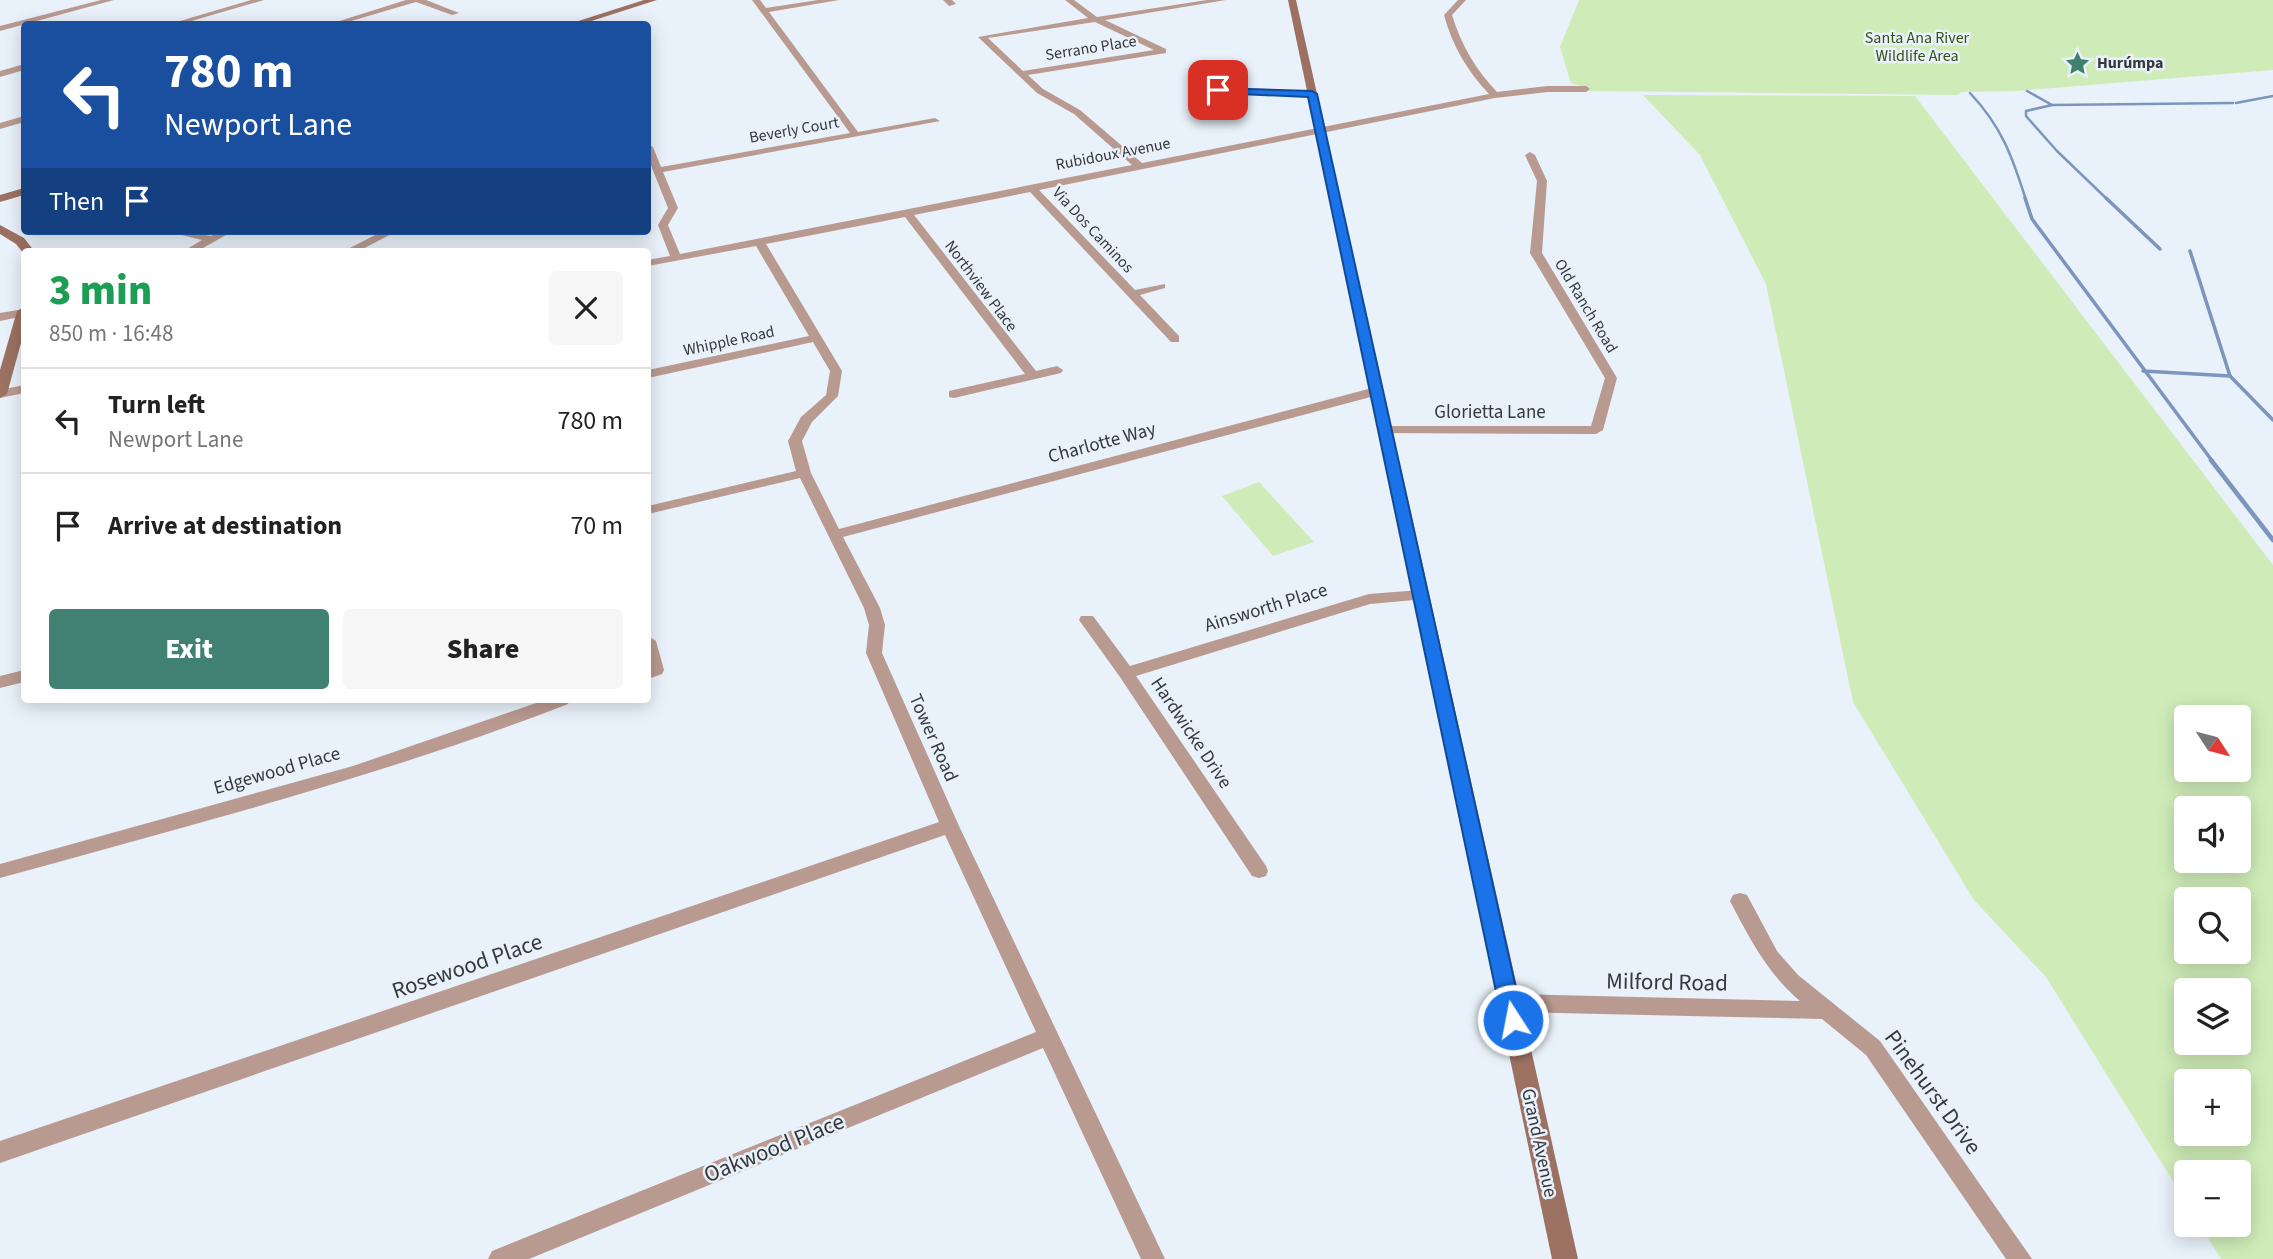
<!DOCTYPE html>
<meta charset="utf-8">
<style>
:root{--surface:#fff;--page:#f6f6f6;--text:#222;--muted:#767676;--line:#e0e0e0;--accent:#408171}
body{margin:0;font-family:"Source Sans 3",sans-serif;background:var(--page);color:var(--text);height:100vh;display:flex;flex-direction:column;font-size:26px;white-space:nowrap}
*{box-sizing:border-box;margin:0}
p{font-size:23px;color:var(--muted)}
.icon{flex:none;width:38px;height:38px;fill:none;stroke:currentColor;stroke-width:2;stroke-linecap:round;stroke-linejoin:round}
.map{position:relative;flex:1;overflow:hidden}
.sheet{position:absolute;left:21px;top:248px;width:630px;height:455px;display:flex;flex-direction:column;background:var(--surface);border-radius:7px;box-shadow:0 4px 18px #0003}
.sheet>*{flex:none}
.top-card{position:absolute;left:21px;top:21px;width:630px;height:214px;border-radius:7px;box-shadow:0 4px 18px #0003;background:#1a4fa0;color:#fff;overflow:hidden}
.needle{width:46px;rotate:126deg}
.tools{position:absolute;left:2174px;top:705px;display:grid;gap:14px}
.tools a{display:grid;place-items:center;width:77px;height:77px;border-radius:7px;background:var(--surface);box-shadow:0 4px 18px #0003;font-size:35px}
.pin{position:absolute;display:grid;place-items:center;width:60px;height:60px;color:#fff;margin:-30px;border-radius:14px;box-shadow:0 4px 10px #0006}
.me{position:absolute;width:77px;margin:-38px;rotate:349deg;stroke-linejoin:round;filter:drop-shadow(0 0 5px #0008)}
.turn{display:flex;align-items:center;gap:24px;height:147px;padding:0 28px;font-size:32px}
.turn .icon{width:91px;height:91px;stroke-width:2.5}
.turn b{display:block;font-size:49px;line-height:60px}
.then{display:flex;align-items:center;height:66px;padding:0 28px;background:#0003;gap:14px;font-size:26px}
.round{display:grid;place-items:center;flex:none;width:74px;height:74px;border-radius:7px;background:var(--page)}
.head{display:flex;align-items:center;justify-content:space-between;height:119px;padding:0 28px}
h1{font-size:42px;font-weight:800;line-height:52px;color:#1e9e55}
.cta{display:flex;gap:14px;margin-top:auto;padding:14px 28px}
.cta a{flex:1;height:80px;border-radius:7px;background:var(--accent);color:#fff;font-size:28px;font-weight:800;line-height:80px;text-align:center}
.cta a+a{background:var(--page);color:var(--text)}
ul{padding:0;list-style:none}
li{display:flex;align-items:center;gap:21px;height:105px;padding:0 28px;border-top:2px solid var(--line)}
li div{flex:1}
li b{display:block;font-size:26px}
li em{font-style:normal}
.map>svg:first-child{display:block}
</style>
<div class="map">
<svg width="2273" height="1259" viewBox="0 0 2273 1259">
<rect width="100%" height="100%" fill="#e9f1fa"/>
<g fill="#cfecb8" fill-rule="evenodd">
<path d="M 1579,0 L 2273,0 L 2273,70 L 2016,91 L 1961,92 L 1958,95 L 1589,91 L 1587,88 L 1571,83 L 1560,47 Z"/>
<path d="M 1643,95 L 1915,96 L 2273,565 L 2273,1259 L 2221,1259 L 2200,1225 L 2238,1225 L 2238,1172 L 2186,1172 L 2186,1202 L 2046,977 L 1974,900 L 1853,702 L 1766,284 L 1700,155 ZM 2186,718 L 2238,718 L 2238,770 L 2186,770 ZM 2238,808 L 2238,861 L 2186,861 L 2186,808 ZM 2186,900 L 2238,900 L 2238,952 L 2186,952 ZM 2238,990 L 2238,1043 L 2186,1043 L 2186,990 ZM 2186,1082 L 2238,1082 L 2238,1134 L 2186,1134 Z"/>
<path d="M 1259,482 L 1314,542 L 1273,556 L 1222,496 Z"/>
</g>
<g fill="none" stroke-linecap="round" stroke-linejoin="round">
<g stroke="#7c95bd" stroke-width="2.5">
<path d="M 2027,91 L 2052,105 L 2026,111 L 2026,116 L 2057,151 L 2108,200"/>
<path d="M 1970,93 C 2002,127 2012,156 2026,200"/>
<path d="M 2236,103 L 2273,96"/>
<path d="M 2052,105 L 2233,103"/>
</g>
<g stroke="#7c95bd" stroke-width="3.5">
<path d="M 2025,198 L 2032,219 L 2213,462"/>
<path d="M 2106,198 L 2160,249"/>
<path d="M 2190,251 L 2230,376"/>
<path d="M 2143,371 L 2230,376 L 2273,420"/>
</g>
<path stroke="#7c95bd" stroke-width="4.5" d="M 2211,460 L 2273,540"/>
<g fill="#b99a90" fill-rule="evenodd">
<path d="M 101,0 L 114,0 L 0,31 L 0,26 Z"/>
<path d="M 251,0 L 264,0 L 181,24 L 170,24 Z"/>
<path d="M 406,0 L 426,0 L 459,13 L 452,15 L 416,2 L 341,24 L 330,24 Z"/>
<path d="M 752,0 L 760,0 L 766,8 L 818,0 L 839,0 L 769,12 L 858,132 L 935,118 L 940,121 L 663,172 L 678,208 L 668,225 L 680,254 L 1132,165 L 1074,114 L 1037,93 L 978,37 L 1088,18 L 1065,0 L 1074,0 L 1097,17 L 1207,0 L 1226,0 L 1105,20 L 1166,49 L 1166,53 L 1028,75 L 1043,89 L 1080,110 L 1142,163 L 1489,94 C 1467,71 1452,45 1444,15 L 1458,0 L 1466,0 L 1452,15 C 1461,45 1476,70 1497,92 L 1547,86 L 1586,86 L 1590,89 L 1586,92 L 1547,92 L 1495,98 L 1039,190 L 1135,290 L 1165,284 L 1165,288 L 1140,295 L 1179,336 L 1179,342 L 1171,342 L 1030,192 L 914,215 L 1036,371 L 1057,366 L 1063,370 L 1061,373 L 954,398 L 949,397 L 949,391 L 1025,374 L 905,217 L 766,244 L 842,371 L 838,396 L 812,422 L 802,441 L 811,473 L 839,529 L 1372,388 L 1377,387 L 1383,391 L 1382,394 L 843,537 L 880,608 L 885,625 L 882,653 L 959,826 L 1165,1259 L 1141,1259 L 1043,1048 L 529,1259 L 488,1259 L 492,1251 L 1036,1032 L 945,835 L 0,1163 L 0,1141 L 939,822 L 866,653 L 869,625 L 864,608 L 800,478 L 648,514 L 648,506 L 796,471 L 788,441 L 801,417 L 826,395 L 830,371 L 813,342 L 648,378 L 648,370 L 809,336 L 756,246 L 648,266 L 648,260 L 670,256 L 658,225 L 668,208 L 648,158 L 648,144 L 653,147 L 661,167 L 850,133 ZM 1095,22 L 1154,50 L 1023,71 L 988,38 Z"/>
<path d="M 943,0 L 952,0 L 956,4 L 949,6 Z"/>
<path d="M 21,65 L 24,65 L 24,70 L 0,77 L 0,71 Z"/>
<path d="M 1218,87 L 1313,91 L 1318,94 L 1313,97 L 1215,92 L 1215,88 Z"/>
<path d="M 24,116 L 24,122 L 0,129 L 0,123 Z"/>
<path d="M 1530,152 L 1535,155 L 1547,181 L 1542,253 L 1617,378 L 1603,430 L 1596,434 L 1380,433 L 1380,427 L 1385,426 L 1591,426 L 1605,378 L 1530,253 L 1537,181 L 1525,155 Z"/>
<path d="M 182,231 L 211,236 L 220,231 L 233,231 L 196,252 L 182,252 L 202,240 L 182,235 Z"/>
<path d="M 383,231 L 397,231 L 357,252 L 342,252 Z"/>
<path d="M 24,309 L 24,316 L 0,321 L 0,313 Z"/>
<path d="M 24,385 L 24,393 L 0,398 L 0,390 Z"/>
<path d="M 1420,590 L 1428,595 L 1425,599 L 1370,604 L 1136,676 L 1266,866 L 1268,871 L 1266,876 L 1259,878 L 1252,876 L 1120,677 L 1079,620 L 1081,616 L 1093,616 L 1130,666 L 1369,594 Z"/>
<path d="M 648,636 L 656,641 L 664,670 L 662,674 L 648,679 Z"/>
<path d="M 24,670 L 24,682 L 0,688 L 0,676 Z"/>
<path d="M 545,700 L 570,700 L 568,704 C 383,776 191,825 0,878 L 0,864 L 353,766 Z"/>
<path d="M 1740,893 L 1747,895 L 1777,951 L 1798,975 L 1880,1041 L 2032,1259 L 2006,1259 L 1866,1055 L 1822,1019 L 1510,1012 L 1503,1009 L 1500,1003 L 1503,997 L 1510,994 L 1800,1001 C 1767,973 1750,939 1730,901 L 1733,895 Z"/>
</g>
<g fill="#9c7162" fill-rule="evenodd">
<path d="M 644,0 L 657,0 L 582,24 L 569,24 Z"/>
<path d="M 1288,0 L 1296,0 L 1578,1259 L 1552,1259 Z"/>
<path d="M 24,188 L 24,195 L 0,202 L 0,195 Z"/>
<path d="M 0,225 L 24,238 L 35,252 L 24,252 L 24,254 L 16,244 L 0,234 Z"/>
<path d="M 24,307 L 24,332 L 7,394 L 0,398 L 0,370 L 17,311 Z"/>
</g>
</g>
<path fill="#1a73e8" stroke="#114b97" stroke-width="2" d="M 1215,88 L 1312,91 L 1317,94 L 1523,1020 L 1520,1027 L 1513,1029 L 1505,1027 L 1502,1020 L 1308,97 L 1218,93 L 1213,90 Z"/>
<defs>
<symbol id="sight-bare" viewBox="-9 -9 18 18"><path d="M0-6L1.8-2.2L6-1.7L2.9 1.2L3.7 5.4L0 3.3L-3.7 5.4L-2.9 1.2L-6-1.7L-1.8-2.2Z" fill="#408171" stroke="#e9f1fa" stroke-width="2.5" paint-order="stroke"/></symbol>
</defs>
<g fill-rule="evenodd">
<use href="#sight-bare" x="2060" y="46" width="35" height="35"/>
</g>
<g text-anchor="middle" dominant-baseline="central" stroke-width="5" stroke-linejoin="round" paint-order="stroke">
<g font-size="16" fill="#345114" stroke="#e9f1fa">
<text x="1917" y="38">Santa Ana River<tspan x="1917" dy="18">Wildlife Area</tspan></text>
</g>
<g font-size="16" fill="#35393c" stroke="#e9f1fa">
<text transform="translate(1091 48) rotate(-9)">Serrano Place</text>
<text transform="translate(794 130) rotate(-10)">Beverly Court</text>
<text transform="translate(1113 154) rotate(-11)">Rubidoux Avenue</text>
<text transform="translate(1093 230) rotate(47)">Via Dos Caminos</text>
<text transform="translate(981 286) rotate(53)">Northview Place</text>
<text transform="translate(1586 306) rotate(59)">Old Ranch Road</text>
<text transform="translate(729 341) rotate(-12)">Whipple Road</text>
</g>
<g font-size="16" font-weight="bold" fill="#35393c" stroke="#e9f1fa" text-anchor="start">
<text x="2097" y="63">Hurúmpa</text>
</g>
<g font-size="19" fill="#35393c" stroke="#e9f1fa">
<text x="1490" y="412">Glorietta Lane</text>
<text transform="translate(1102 443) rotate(-15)">Charlotte Way</text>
<text transform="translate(1266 608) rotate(-17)">Ainsworth Place</text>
<text transform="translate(1191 733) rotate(56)">Hardwicke Drive</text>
<text transform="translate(933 738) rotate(66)">Tower Road</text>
<text transform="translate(277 771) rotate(-16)">Edgewood Place</text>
<text transform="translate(1539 1143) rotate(78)">Grand Avenue</text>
</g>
<g font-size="23" fill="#35393c" stroke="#e9f1fa">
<text transform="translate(467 966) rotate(-19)">Rosewood Place</text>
<text transform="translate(1667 982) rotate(1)">Milford Road</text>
<text transform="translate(1933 1092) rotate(54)">Pinehurst Drive</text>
<text transform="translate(774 1148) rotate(-22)">Oakwood Place</text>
</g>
</g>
</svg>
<div class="tools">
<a><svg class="needle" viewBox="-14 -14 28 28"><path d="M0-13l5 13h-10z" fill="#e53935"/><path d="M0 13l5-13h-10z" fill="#767676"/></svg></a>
<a><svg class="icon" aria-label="sound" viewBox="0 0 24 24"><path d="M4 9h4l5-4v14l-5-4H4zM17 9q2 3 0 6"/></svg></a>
<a><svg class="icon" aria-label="search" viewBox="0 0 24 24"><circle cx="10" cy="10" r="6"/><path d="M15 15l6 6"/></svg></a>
<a><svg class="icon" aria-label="layers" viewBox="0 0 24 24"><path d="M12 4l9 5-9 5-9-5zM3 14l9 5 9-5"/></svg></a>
<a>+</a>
<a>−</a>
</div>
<div class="pin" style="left:1218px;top:90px;background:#d93025"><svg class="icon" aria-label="arrive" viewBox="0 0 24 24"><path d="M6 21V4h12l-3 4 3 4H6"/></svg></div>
<svg class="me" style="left:1513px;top:1020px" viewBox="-20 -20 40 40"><circle r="17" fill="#1a73e8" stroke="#fff" stroke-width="3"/><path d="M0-11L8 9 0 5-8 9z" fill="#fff"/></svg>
<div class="top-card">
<div class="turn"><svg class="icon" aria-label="left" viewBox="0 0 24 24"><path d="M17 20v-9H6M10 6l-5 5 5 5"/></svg><div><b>780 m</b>Newport Lane</div></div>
<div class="then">Then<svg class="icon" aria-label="arrive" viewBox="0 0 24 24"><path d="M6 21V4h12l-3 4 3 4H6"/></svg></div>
</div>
<section class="sheet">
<div class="head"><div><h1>3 min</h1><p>850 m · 16:48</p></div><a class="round"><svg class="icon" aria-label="close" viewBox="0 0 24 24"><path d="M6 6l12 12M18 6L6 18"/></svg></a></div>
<ul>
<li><svg class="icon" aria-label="left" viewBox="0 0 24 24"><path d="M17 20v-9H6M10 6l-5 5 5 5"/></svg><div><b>Turn left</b><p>Newport Lane</p></div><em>780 m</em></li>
<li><svg class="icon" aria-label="arrive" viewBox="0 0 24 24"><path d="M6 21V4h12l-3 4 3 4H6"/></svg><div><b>Arrive at destination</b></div><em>70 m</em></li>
</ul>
<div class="cta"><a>Exit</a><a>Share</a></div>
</section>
</div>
